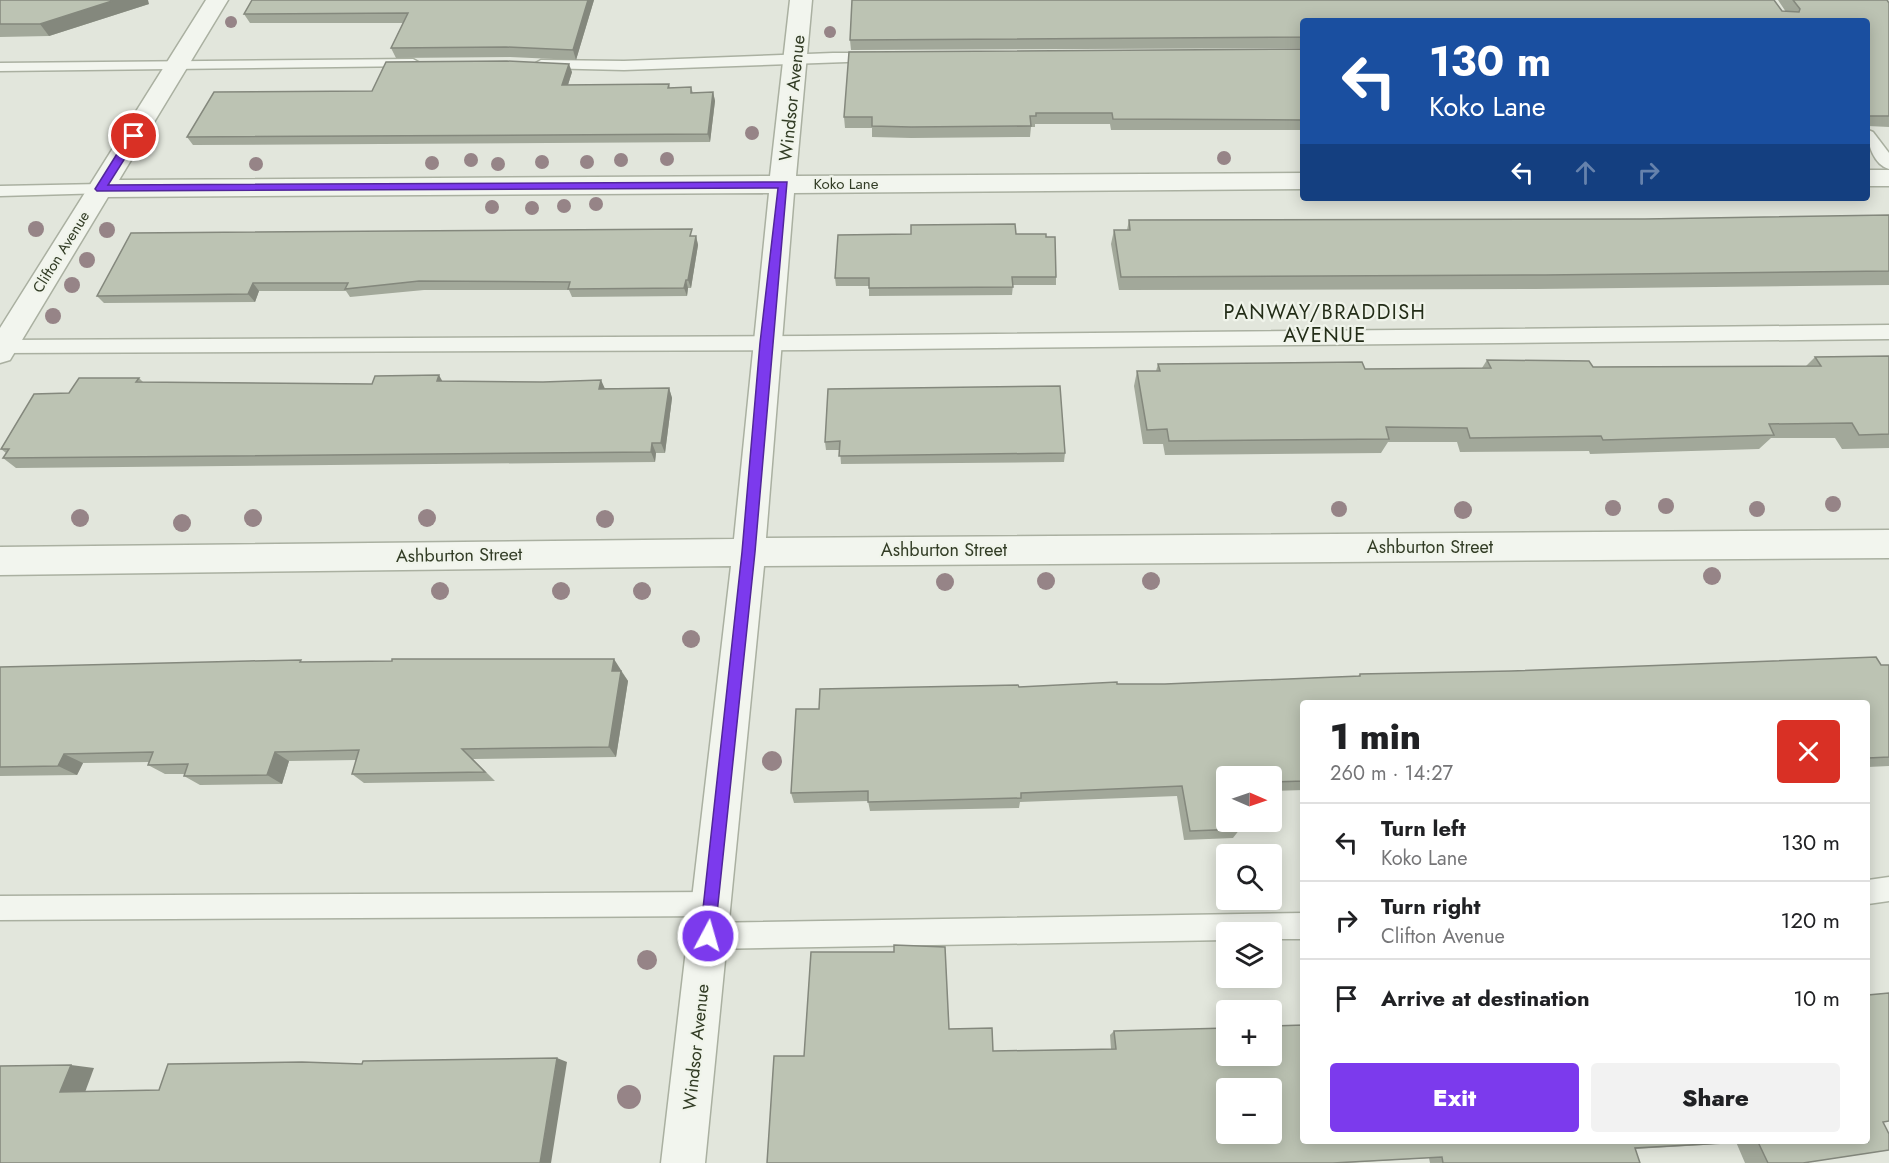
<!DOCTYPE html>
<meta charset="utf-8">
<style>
:root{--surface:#fff;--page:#f2f2f2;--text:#202124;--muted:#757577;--line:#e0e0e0;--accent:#7c3aed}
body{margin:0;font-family:Jost,sans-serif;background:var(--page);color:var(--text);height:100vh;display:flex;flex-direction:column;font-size:22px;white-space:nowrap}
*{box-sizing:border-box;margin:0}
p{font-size:20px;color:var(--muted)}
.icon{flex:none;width:33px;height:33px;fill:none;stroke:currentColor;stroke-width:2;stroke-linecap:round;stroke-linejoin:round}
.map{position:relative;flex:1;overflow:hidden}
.drawer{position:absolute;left:1300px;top:700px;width:570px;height:444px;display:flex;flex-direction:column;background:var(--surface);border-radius:6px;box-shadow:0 3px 15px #0003}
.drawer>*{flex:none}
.top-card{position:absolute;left:1300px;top:18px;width:570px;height:183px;border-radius:6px;box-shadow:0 3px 15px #0003;background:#1a4fa0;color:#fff;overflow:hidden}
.needle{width:39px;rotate:92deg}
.tools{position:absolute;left:1216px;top:766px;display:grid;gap:12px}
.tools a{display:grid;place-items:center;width:66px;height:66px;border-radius:6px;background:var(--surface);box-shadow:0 3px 15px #0003;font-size:30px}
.pin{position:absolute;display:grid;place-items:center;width:51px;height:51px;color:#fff;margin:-26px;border:3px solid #fff;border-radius:50%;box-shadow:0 2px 6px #0007}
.me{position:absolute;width:66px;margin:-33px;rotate:6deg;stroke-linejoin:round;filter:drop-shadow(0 0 4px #0008)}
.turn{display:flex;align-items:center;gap:21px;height:126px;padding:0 30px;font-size:27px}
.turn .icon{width:78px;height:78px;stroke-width:2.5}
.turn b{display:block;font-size:42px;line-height:51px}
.lanes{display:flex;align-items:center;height:57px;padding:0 30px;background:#0003;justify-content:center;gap:30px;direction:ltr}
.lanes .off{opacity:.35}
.round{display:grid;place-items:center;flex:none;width:63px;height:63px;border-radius:6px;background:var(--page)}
.headline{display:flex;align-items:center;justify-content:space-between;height:102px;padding:0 30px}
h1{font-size:36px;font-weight:800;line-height:45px}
.primary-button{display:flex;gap:12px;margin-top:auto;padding:12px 30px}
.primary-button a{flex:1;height:69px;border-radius:6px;background:var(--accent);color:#fff;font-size:24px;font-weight:800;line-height:69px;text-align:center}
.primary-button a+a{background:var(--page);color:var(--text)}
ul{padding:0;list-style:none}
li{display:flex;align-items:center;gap:18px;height:78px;padding:0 30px;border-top:2px solid var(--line)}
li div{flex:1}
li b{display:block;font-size:22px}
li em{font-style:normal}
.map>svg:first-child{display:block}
</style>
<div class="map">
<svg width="1889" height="1163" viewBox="0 0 1889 1163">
<rect width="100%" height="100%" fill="#e2e6dc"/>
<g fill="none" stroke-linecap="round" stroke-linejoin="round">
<defs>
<g id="lane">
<path d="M 833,53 L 875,53 L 882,57 L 875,61 L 624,70 L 541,68 L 534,64 L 541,60 L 624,61 Z"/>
<path d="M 413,59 L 420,63 L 418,66 L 0,71 L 0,63 Z"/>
<path d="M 1868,130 L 1873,132 L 1889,153 L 1889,169 C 1874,165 1867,144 1868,130 Z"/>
<path d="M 101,184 L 107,185 L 109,189 L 107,193 L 0,196 L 0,186 Z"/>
<path d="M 1889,325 L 1889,339 L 806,350 L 0,353 L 0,341 L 3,340 L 806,336 Z"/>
<path d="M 1889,877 L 1889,901 L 1868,904 L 1868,880 Z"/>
<path d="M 712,892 L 721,895 L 724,904 L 721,913 L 712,916 L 0,920 L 0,896 Z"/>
<path d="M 1304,913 L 1304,939 L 1272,939 L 1272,933 L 1227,933 L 1227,940 L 708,949 L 699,945 L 695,936 L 699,927 L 708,923 Z"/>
</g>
<g id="street">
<path d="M 206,0 L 228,0 L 119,180 L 770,176 L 790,0 L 812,0 L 796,176 L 1304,173 L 1304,189 L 794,193 L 766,538 L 1889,530 L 1889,558 L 764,566 L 705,1163 L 661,1163 L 731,566 L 0,575 L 0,547 L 734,539 L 769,193 L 108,197 L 10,360 L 0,363 L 0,328 Z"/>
<rect x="1868" y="170" width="21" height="16"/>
</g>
</defs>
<use href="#lane" stroke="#aab0a1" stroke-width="3"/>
<use href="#street" stroke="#aab0a1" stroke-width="3"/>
<use href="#lane" fill="#f2f5ee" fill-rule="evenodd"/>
<use href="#street" fill="#f2f5ee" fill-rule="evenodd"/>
</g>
<g fill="#968487">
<circle cx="231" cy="22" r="6"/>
<circle cx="830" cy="32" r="6"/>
<circle cx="752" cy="133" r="7"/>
<circle cx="1224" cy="158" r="7"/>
<circle cx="667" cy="159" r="7"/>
<circle cx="471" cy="160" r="7"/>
<circle cx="621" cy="160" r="7"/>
<circle cx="542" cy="162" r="7"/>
<circle cx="587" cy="162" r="7"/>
<circle cx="432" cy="163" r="7"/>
<circle cx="256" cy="164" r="7"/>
<circle cx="498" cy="164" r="7"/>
<circle cx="596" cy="204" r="7"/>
<circle cx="564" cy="206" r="7"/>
<circle cx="492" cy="207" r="7"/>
<circle cx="532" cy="208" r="7"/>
<circle cx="36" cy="229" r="8"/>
<circle cx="107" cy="230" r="8"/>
<circle cx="87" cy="260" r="8"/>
<circle cx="72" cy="285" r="8"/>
<circle cx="53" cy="316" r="8"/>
<circle cx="1833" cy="504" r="8"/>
<circle cx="1666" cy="506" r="8"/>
<circle cx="1613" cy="508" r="8"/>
<circle cx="1339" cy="509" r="8"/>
<circle cx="1757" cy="509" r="8"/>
<circle cx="1463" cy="510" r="9"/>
<circle cx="80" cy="518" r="9"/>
<circle cx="253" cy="518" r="9"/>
<circle cx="427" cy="518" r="9"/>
<circle cx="605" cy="519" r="9"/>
<circle cx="182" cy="523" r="9"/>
<circle cx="1712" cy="576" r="9"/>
<circle cx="1046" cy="581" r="9"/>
<circle cx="1151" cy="581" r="9"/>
<circle cx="945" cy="582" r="9"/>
<circle cx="440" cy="591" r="9"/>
<circle cx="561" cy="591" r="9"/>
<circle cx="642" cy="591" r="9"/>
<circle cx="691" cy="639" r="9"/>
<circle cx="772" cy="761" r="10"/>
<circle cx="647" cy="960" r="10"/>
<circle cx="629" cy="1097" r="12"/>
</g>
<g fill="#a2a89a" fill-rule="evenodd">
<path d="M 0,0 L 149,4 L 49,36 L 0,37 Z"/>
<path d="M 252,0 L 594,0 L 576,60 L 510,57 L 396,58 L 391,48 L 403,23 L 250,23 L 244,14 Z"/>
<path d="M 852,0 L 1774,0 L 1782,11 L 1786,12 L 1778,0 L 1887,0 L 1889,3 L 1889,127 L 1868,126 L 1868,21 L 1304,21 L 1304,48 L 851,50 L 850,40 Z"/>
<path d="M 1304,49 L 1304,130 L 1111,130 L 1110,124 L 1035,124 L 1035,127 L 1031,127 L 1030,137 L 911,138 L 872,137 L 872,128 L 845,128 L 844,117 Z"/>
<path d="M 572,72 L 568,85 L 669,84 L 670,88 L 691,87 L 693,93 L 713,92 L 715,101 L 710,142 L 193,145 L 187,137 L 372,91 Z"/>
<path d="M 1889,215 L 1889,285 L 1536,289 L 1119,290 L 1111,244 L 1114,230 L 1127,230 L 1129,220 L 1645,219 Z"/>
<path d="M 1016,234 L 1056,277 L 1056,285 L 1013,285 L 1012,295 L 869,296 L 869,286 L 836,286 L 835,278 Z"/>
<path d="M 693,236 L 696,236 L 698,245 L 691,288 L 688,288 L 687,296 L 572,297 L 569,290 L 424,290 L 350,297 L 346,291 L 259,291 L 255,302 L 104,303 L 97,296 Z"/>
<path d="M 1889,356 L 1889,448 L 1842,449 L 1835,438 L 1771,438 L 1759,449 L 1590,454 L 1589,451 L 1460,452 L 1457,442 L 1388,442 L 1381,453 L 1165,455 L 1163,444 L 1143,444 L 1134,386 L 1137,371 L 1156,371 L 1158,364 L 1365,369 L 1482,368 L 1487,360 L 1593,367 L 1806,366 L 1815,357 Z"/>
<path d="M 139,378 L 143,382 L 372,384 L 442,381 L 605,388 L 669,388 L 672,398 L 665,453 L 656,453 L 655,462 L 16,468 L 3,458 L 6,453 L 1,449 L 69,393 Z"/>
<path d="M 828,389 L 1065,453 L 1064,462 L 841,464 L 840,450 L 826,450 L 825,442 Z"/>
<path d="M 303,662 L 621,670 L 628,681 L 616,757 L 473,759 L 495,781 L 364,783 L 352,774 L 356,760 L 289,761 L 282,784 L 200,785 L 184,776 L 184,774 L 165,774 L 148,765 L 149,762 L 83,763 L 77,775 L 0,776 L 0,667 Z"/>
<path d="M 1889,665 L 1889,766 L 1868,767 L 1868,704 L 1304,704 L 1304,790 L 1272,791 L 1272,777 L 1227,777 L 1240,829 L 1233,838 L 1184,840 L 1177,796 L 1020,802 L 1019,808 L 870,811 L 868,801 L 794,803 L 791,793 L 819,709 L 1019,687 L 1165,684 L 1358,676 L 1360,674 Z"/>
<path d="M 894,945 L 945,947 L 949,1029 L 992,1028 L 993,1051 L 1111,1049 L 1110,1035 L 1114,1031 L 1227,1028 L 1227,1056 L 1272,1056 L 1272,1026 L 1304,1025 L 1304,1142 L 1868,1142 L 1868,995 L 1889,993 L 1889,1121 L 1883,1122 L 1889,1134 L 1889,1150 L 1803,1163 L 1745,1163 L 1736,1142 L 1704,1145 L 1635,1149 L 1640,1163 L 1430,1163 L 1429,1158 L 1342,1163 L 767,1163 L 774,1056 L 804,1056 L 811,952 L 894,952 ZM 1227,1089 L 1272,1089 L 1272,1134 L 1227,1134 Z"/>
</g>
<g fill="#84887d">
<path d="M 115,0 L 148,0 L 149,4 L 49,36 L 40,24 Z"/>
<path d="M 588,0 L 594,0 L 576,60 L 573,50 Z"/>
<path d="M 569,64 L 572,72 L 565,94 L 562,85 Z"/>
<path d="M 713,92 L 715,101 L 710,142 L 708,134 Z"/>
<path d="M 696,236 L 698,245 L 691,288 L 688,280 Z"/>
<path d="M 686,280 L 688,288 L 687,296 L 684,288 Z"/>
<path d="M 253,283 L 259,291 L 255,302 L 248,294 Z"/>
<path d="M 439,375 L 445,386 L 437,381 Z"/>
<path d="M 601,380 L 606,391 L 599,389 Z"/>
<path d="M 669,388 L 672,398 L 665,453 L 661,443 Z"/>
<path d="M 652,443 L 656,453 L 655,462 L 651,452 Z"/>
<path d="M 614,659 L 621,670 L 619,682 L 612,671 Z"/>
<path d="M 621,671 L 628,681 L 616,757 L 609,747 Z"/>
<path d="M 275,752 L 289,761 L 282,784 L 267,775 Z"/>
<path d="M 64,754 L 83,763 L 77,775 L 58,766 Z"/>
<path d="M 557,1058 L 567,1062 L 551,1163 L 540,1163 Z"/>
<path d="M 71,1065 L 94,1068 L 84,1095 L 60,1092 Z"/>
</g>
<g fill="#bcc3b3" stroke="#84887d" stroke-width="1.5" fill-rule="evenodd">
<path d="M 0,0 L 115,0 L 40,24 L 0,24 Z"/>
<path d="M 252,0 L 588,0 L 573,50 L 506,47 L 391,48 L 408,13 L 244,14 Z"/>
<path d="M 852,0 L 1774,0 L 1782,11 L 1799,12 L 1800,9 L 1793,0 L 1887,0 L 1889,3 L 1889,116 L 1868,116 L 1868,21 L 1304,21 L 1304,37 L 850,40 Z"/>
<path d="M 1304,49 L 1304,120 L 1113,119 L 1112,113 L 1036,113 L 1036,116 L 1030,116 L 1031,126 L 911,127 L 872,126 L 872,117 L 844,117 L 849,52 Z"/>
<path d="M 507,61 L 569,64 L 562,85 L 669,84 L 668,88 L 691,87 L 691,93 L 713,92 L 708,134 L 187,137 L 214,92 L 372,91 L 386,62 Z"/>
<path d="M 1889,215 L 1889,271 L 1545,275 L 1121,277 L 1114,230 L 1130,230 L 1129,220 L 1645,219 Z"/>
<path d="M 1015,224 L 1016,234 L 1046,234 L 1046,237 L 1055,237 L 1056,277 L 1012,277 L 1013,287 L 869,288 L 869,278 L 835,278 L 838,235 L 911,234 L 911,225 Z"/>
<path d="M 692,229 L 690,236 L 696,236 L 688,280 L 686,280 L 684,288 L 568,289 L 570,282 L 419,281 L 345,289 L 348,283 L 253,283 L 248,294 L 97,296 L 131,233 Z"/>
<path d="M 1889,356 L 1889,434 L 1859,435 L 1852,423 L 1769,424 L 1774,435 L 1603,440 L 1601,436 L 1470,438 L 1467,428 L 1386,427 L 1389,439 L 1169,441 L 1167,429 L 1147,430 L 1137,371 L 1160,371 L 1158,364 L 1362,362 L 1365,369 L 1491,368 L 1487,360 L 1589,361 L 1593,367 L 1821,366 L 1815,357 Z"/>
<path d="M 439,375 L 437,381 L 543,382 L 601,380 L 599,389 L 669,388 L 661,443 L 652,443 L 651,452 L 3,458 L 9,449 L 1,449 L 34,394 L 69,393 L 79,378 L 139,378 L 136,382 L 372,384 L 375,376 Z"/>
<path d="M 1060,386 L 1065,453 L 839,456 L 840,441 L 825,442 L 828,389 Z"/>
<path d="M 1876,657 L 1881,665 L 1889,665 L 1889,757 L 1868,758 L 1868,704 L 1304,704 L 1304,781 L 1272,782 L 1272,777 L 1227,777 L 1227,822 L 1239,822 L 1240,829 L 1190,831 L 1182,786 L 1021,793 L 1021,798 L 868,802 L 868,791 L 791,793 L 796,709 L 819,709 L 820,689 L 1018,685 L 1019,687 L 1117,682 L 1117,684 L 1165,684 L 1360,676 L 1360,674 L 1511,671 Z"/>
<path d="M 392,659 L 614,659 L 612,671 L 621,671 L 609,747 L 462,749 L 485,772 L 352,774 L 359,750 L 275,752 L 267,775 L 184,776 L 188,764 L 148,765 L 153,752 L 64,754 L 58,766 L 0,767 L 0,667 L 249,661 L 301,660 L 300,662 L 392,661 Z"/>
<path d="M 894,945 L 945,947 L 949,1029 L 992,1028 L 993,1051 L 1116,1049 L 1114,1031 L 1227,1028 L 1227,1056 L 1272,1056 L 1272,1026 L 1304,1025 L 1304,1142 L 1737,1142 L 1725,1143 L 1635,1148 L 1640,1163 L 1443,1163 L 1442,1157 L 1333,1163 L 767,1163 L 774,1056 L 804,1056 L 811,952 L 894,952 ZM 1227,1089 L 1272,1089 L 1272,1134 L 1227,1134 Z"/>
<path d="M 1889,993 L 1889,1121 L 1883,1122 L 1889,1134 L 1889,1150 L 1803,1163 L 1768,1163 L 1758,1142 L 1868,1142 L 1868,995 Z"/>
<path d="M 557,1058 L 540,1163 L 0,1163 L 0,1066 L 71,1065 L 60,1092 L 159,1090 L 168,1064 L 302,1062 L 362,1064 L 363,1061 Z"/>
</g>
<path fill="#7c3aed" stroke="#51269a" stroke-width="1.5" d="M 134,132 L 139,136 L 108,185 L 787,182 L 755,552 L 714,942 L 708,944 L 702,942 L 700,936 L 742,552 L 760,343 L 778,188 L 97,191 L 95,189 L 130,133 Z"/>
<g text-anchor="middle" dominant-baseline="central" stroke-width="4.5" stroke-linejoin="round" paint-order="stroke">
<g font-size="15" fill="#323c25" stroke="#f0f4eb">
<text x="846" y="184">Koko Lane</text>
<text transform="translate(61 252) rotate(-58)">Clifton Avenue</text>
</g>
<g font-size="18" fill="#323c25" stroke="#f0f4eb">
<text transform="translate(792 98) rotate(-84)">Windsor Avenue</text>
<text x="1430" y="547">Ashburton Street</text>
<text x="944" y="550">Ashburton Street</text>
<text transform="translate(459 555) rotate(-1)">Ashburton Street</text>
<text transform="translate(696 1047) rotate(-84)">Windsor Avenue</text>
</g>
<g font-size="20" letter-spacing="1.5" fill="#232d18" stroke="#f0f4eb">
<text x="1325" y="312">PANWAY/BRADDISH<tspan x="1325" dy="23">AVENUE</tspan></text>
</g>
</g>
</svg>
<div class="tools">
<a><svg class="needle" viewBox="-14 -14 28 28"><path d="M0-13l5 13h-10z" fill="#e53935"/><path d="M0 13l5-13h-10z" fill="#757577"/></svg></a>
<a><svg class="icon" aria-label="search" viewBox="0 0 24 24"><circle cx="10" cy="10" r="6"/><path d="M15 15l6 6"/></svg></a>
<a><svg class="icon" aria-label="layers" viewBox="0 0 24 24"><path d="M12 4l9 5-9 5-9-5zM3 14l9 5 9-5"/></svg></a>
<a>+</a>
<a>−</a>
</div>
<div class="pin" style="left:134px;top:136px;background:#d93025"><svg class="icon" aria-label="arrive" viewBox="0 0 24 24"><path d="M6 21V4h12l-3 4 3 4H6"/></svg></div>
<svg class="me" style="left:708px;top:936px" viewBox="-20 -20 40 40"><circle r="17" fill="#7c3aed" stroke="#fff" stroke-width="3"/><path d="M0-11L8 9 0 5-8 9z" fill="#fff"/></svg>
<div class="top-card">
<div class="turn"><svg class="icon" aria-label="left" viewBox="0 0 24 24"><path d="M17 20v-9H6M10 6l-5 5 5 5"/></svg><div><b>130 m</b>Koko Lane</div></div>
<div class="lanes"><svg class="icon" aria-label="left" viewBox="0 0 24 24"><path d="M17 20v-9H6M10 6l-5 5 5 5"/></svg><svg class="icon off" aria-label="ahead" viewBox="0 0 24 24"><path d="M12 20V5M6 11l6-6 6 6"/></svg><svg class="icon off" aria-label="right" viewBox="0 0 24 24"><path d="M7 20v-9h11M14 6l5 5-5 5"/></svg></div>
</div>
<section class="drawer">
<div class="headline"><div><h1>1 min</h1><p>260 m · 14:27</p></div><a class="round" style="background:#d93025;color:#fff"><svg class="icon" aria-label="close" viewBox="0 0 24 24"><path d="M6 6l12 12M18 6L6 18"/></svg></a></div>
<ul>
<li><svg class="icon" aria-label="left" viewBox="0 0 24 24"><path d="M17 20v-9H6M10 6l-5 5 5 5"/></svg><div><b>Turn left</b><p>Koko Lane</p></div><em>130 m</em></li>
<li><svg class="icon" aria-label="right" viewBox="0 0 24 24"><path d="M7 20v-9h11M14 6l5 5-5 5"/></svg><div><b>Turn right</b><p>Clifton Avenue</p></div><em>120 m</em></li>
<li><svg class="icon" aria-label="arrive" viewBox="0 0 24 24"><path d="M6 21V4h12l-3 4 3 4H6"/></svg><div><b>Arrive at destination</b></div><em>10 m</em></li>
</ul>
<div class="primary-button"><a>Exit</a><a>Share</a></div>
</section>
</div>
